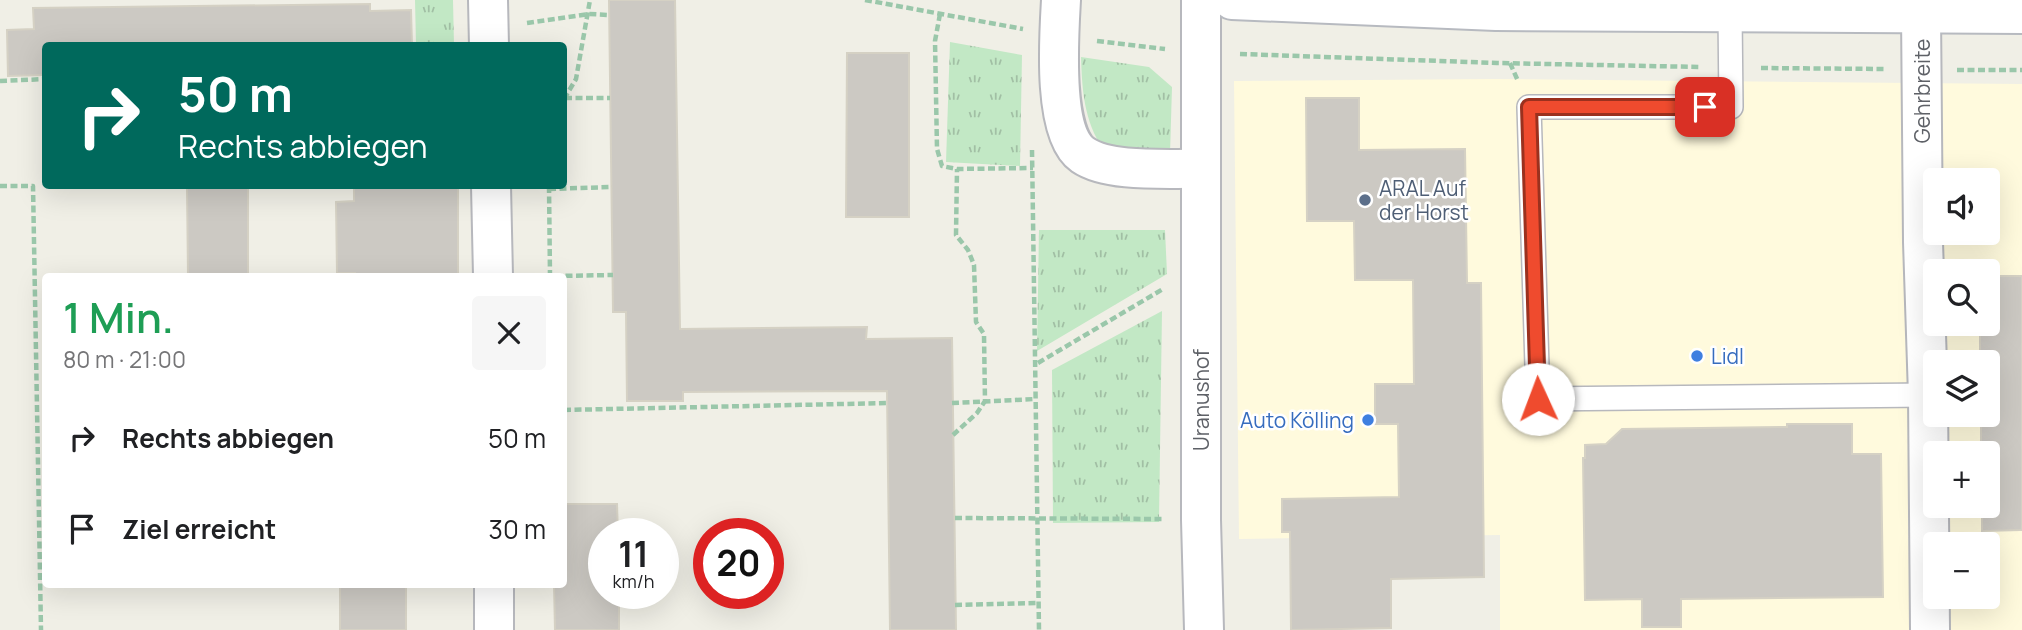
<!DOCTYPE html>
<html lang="de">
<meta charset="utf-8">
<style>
:root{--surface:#fff;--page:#f6f6f6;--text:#202124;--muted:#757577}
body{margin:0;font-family:Manrope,sans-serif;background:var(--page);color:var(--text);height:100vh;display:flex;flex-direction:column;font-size:26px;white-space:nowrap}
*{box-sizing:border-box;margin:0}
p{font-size:23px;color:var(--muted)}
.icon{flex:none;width:38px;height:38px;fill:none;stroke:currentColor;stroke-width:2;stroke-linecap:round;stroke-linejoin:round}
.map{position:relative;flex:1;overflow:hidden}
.details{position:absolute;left:42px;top:273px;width:525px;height:315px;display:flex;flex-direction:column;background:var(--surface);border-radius:7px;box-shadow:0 7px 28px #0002}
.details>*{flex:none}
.guide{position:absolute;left:42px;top:42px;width:525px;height:147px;border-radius:7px;box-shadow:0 7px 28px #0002;background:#00695c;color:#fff;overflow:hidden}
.tools{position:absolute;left:1923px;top:168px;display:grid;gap:14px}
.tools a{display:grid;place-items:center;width:77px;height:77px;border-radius:7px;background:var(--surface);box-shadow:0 7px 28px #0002;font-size:35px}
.speed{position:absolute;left:588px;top:518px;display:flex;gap:14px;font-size:35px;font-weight:700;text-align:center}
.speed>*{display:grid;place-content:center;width:91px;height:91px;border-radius:50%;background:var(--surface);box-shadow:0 7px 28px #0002;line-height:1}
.speed small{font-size:18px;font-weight:400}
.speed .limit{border:10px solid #d22;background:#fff;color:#111}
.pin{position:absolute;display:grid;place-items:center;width:60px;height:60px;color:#fff;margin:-30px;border-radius:14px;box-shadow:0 4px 10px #0006}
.me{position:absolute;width:77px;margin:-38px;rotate:358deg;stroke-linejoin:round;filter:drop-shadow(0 0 5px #0008)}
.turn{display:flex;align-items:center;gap:24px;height:147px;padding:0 21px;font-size:32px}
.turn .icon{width:91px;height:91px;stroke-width:2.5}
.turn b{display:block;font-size:49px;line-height:60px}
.round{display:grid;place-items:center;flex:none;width:74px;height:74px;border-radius:7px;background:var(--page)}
.summary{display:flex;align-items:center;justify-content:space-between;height:119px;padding:0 21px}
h1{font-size:42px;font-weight:600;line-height:52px;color:#1e9e55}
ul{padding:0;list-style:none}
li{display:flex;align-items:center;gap:21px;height:91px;padding:0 21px}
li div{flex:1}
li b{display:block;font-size:26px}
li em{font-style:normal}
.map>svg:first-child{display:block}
</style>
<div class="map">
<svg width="2022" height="630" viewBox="0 0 2022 630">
<defs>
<pattern id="grass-tufts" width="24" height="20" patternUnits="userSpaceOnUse" patternTransform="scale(1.75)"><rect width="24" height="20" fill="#c2e8c5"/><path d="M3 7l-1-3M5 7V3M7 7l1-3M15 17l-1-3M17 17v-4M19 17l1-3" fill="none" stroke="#a1bfa4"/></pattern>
</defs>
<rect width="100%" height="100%" fill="#f0efe6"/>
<path fill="#fffadd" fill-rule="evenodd" d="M 1493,79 L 2022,84 L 2022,630 L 1500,630 L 1500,535 L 1239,539 L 1234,81 ZM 1936,180 L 1988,180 L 1988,233 L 1936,233 ZM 1936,271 L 1988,271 L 1988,324 L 1936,324 ZM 1936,362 L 1988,362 L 1988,415 L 1936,415 ZM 1936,453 L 1988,453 L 1988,506 L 1936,506 ZM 1936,544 L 1988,544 L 1988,597 L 1936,597 Z"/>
<g fill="url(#grass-tufts)">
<path d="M 415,0 L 453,0 L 454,45 L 416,45 Z"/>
<path d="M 950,42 L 1022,55 L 1020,166 L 946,162 Z"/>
<path d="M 1081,57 L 1149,67 L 1172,87 L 1170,154 L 1103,149 C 1084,121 1082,90 1081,57 Z"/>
<path d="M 1039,230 L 1165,230 L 1167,274 L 1037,351 Z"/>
<path d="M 1162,311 L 1159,522 L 1053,523 L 1052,370 Z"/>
</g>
<g fill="#ccc9c3" stroke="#d5d1c4" stroke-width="2">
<path d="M 609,0 L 675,0 L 680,329 L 867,327 L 866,339 L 952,338 L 956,630 L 890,630 L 887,391 L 683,392 L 683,401 L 627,401 L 626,312 L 613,312 Z"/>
<path d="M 370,4 L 370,11 L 411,10 L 412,46 L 46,46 L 46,75 L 8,76 L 7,30 L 34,29 L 33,8 Z"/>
<path d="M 847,53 L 909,53 L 909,217 L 846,217 Z"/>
<path d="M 1306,98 L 1359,98 L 1359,150 L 1465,149 L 1467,283 L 1481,283 L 1484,577 L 1391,579 L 1391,628 L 1291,630 L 1290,532 L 1282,532 L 1282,499 L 1399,497 L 1398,424 L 1375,424 L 1375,384 L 1414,384 L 1413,280 L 1355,280 L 1354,221 L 1307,221 Z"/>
<path d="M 187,186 L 248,186 L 248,276 L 188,276 Z"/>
<path d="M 354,186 L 458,186 L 458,276 L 355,276 L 355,273 L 337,273 L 336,202 L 354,201 Z"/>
<path d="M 1988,276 L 2022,276 L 2022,530 L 1982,531 L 1982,506 L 1988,506 L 1988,453 L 1981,453 L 1981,415 L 1988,415 L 1988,362 L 1980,362 L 1980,328 L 1981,324 L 1988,324 Z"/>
<path d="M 1787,424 L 1852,424 L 1852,454 L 1881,454 L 1883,597 L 1681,599 L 1681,627 L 1642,627 L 1642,599 L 1585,600 L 1583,458 L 1585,458 L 1585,445 L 1606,444 L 1622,429 L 1787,427 Z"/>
<path d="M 564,504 L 617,504 L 618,534 L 604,534 L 604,593 L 619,593 L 619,630 L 555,630 L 554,584 L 564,584 Z"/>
<rect x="340" y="584" width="66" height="46"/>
</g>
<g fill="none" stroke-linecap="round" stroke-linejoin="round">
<defs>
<path id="lane" d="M 1730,13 L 1731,107 L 1529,107 L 1538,399 L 1928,395"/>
<g id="street">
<path d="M 488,0 L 489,46"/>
<path d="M 1061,0 C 1059,35 1052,134 1083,155 C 1109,173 1169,168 1200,169"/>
<path d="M 1201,0 L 1201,520 L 1204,630"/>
<path d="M 1921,13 L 1923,242 L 1928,395 L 1930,630"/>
<path d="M 491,186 L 493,276"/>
<path d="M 494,630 L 494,584"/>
</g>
<path id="secondary" d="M 1232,0 L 1496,11 L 2022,14"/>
</defs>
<use href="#lane" stroke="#b7b8bd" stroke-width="26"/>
<use href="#street" stroke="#b7b8bd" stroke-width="42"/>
<use href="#secondary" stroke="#b7bac0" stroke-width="42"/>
<g stroke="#9ac7aa" stroke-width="4.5" stroke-dasharray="7 3.5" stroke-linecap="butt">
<path d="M 865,0 L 1023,29"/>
<path d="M 940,14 L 935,41 L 937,149 L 942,166 L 957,169 L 1033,168"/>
<path d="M 527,23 L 589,14 L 609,15"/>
<path d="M 1097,41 L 1165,49"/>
<path d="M 1240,54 L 1497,63 L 1700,67"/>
<path d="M 1510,63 L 1518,81"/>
<path d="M 1761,68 L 1885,69"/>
<path d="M 1957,70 L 2022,70"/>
<path d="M 0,81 L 46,79"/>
<path d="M 565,98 L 610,98"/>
<path d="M 564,99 L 576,79 L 590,0"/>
<path d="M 1032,150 L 1039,630"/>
<path d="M 0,186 L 33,186 L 41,630"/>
<path d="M 549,186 L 550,276"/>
<path d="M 549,189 L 612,187"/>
<path d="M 555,276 L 613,275"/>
<path d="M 1038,363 L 1163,289"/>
<path d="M 952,403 L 1035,399"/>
<path d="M 564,410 L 888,403"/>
<path d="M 953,435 L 977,413 L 985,401 L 984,334 L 976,322 L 974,265 L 968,250 L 956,235 L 957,169"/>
<path d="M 955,518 L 1164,519"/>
<path d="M 955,605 L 1038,603"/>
</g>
<use href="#lane" stroke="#fff" stroke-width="23"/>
<use href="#street" stroke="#fff" stroke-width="38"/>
<use href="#secondary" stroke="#fff" stroke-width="38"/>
</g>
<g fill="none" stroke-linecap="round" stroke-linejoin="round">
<defs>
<path id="route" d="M 1538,399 L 1529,107 L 1705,107"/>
</defs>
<use href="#route" stroke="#9b311e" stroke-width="18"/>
<use href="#route" stroke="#ef4b2e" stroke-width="12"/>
</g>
<circle fill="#5c6f8a" stroke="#fff" stroke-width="2.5" cx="1365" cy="200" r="7"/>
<g fill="#3f7fe0" stroke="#fff" stroke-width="2.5">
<circle cx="1697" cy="356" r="7"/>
<circle cx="1368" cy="420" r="7"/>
</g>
<g text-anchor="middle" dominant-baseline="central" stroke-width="5" stroke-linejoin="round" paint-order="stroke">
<g font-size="21" fill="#5e6167" stroke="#fff">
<text transform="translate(1922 91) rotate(-90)">Gehrbreite</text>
<text transform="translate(1201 400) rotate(-90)">Uranushof</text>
</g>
<g font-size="21" fill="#4e5e75" stroke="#fff" text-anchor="start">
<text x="1379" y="188">ARAL Auf<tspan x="1379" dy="24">der Horst</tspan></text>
</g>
<g font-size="21" fill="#366cbe" stroke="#fff" text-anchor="start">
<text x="1711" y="356">Lidl</text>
<text x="1354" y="420" text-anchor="end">Auto Kölling</text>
</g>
</g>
</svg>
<div class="tools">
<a><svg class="icon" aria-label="sound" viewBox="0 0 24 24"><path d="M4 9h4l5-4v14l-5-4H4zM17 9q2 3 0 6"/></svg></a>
<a><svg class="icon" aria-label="search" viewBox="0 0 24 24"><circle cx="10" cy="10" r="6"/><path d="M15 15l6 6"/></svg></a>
<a><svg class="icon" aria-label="layers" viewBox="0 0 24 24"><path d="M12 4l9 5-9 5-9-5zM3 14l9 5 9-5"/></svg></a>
<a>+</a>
<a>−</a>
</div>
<div class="speed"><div>11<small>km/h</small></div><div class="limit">20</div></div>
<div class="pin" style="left:1705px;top:107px;background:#d93025"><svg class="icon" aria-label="arrive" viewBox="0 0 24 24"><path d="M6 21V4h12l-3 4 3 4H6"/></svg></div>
<svg class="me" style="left:1538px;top:399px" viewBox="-20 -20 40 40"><circle r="19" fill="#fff"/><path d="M0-13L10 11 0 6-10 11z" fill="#ef4b2e"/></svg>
<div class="guide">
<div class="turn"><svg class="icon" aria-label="right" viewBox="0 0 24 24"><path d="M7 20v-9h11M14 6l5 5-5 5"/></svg><div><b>50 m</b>Rechts abbiegen</div></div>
</div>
<section class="details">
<div class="summary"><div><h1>1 Min.</h1><p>80 m · 21:00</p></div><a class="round"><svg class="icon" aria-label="close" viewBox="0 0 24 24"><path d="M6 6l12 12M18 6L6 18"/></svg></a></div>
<ul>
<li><svg class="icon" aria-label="right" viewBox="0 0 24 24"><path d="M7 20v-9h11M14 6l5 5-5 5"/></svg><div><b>Rechts abbiegen</b></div><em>50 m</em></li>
<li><svg class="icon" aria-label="arrive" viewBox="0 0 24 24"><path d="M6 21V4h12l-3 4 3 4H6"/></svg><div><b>Ziel erreicht</b></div><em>30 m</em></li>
</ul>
</section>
</div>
